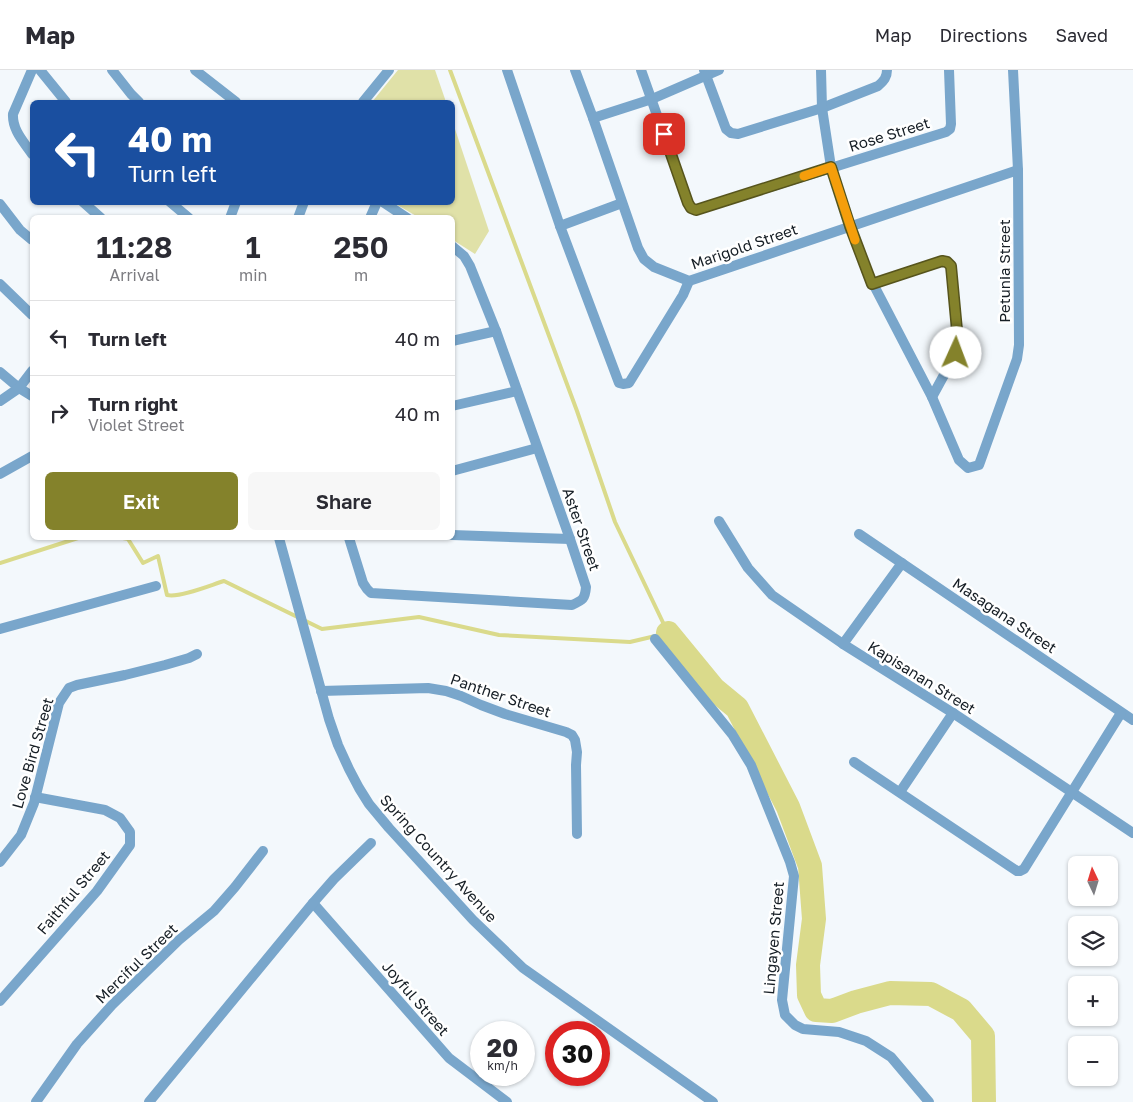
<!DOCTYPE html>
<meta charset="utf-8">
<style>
:root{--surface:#fff;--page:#f7f7f7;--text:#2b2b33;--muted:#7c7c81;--line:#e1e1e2;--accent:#84822b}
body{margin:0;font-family:"Golos Text",sans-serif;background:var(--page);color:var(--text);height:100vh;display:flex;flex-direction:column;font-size:19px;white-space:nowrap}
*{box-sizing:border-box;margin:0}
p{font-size:16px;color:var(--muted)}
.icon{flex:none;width:28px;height:28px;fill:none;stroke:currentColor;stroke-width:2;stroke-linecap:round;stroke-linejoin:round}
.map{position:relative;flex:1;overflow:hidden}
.details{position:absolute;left:30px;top:145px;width:425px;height:325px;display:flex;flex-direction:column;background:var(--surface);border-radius:8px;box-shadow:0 1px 4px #0004}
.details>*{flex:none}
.top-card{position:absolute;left:30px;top:30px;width:425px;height:105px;border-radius:8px;box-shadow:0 1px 4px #0004;background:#1a4fa0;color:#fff;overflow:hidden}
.needle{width:32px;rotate:356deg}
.fabs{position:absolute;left:1068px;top:786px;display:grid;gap:10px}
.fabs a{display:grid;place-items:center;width:50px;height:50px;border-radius:8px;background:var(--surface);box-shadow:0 1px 4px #0004;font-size:25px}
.speed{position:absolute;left:470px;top:951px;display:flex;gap:10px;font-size:25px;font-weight:700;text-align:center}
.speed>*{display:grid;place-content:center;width:65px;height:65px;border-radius:50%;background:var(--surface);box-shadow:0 1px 4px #0004;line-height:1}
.speed small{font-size:12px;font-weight:400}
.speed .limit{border:8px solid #d22;background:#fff;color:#111}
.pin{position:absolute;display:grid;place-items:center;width:42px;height:42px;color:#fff;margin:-21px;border-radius:10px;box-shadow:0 2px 8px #0006}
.me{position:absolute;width:55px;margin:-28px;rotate:2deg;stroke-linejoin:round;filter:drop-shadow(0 0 4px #0008)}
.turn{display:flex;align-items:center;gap:18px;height:105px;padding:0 15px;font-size:22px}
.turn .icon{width:65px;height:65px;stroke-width:2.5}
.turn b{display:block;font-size:35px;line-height:42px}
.eta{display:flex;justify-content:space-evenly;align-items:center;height:85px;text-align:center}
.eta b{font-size:30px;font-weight:600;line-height:35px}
.action{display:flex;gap:10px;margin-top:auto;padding:10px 15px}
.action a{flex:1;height:58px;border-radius:8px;background:var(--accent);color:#fff;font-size:20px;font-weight:600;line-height:58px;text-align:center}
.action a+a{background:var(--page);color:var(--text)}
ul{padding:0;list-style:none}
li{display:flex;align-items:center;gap:15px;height:75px;padding:0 15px;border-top:1px solid var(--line)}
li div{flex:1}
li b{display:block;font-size:19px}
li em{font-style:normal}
header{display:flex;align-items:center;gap:30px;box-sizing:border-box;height:70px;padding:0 25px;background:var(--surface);border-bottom:1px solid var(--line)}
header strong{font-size:24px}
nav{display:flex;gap:28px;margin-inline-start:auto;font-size:18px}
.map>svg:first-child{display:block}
</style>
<header>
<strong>Map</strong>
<nav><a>Map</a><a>Directions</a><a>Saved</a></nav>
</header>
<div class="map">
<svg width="1133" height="1032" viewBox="0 0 1133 1032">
<rect width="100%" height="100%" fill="#f3f8fc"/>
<g fill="#e0e1a8">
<path d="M 398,0 L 435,0 L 446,32 L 372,32 Z"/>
<path d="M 453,53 L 489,161 L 475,184 L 453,170 L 452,148 L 418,147 L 394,133 L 452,132 Z"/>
</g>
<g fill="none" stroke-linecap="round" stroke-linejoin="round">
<g stroke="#dada8b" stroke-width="4">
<path d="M 123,468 L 128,469 L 143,493 L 158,486 L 167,525 C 180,528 211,515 224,511 L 322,559 L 419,547 L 499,565 L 630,572 L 668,563 L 615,452 L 577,341 L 450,0"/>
<path d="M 0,493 L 78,468"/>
</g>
<path stroke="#dada8b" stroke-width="24" d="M 668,563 L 714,619 L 737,638 L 788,737 L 810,796 L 814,849 L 808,895 L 809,925 L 816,940 L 832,941 L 856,932 L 890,923 L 931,924 L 961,940 L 983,966 L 984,1032"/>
<g stroke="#79a6cb" stroke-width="10">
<path d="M 32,0 L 13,44 C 12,60 24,72 32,84"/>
<path d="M 40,0 L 66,32"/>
<path d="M 112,0 L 131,24 L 139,32"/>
<path d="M 195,0 L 236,32"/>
<path d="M 507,0 L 560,156 L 619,313 L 623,314 L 629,313 L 683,225 L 689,211"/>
<path d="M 575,0 L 593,48 L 638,178 L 644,189 L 654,197 L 689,211 L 1018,100"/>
<path d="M 641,0 L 688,133 L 691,138 L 696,140 L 946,62 L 950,59 L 951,54 L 949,0"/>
<path d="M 704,0 L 726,59 L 731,63 L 738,64 L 822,38 L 878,16 C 884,11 887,7 887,0"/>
<path d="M 821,0 L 822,38 L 831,97 L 850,156 L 868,204 L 932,327 L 959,390 L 968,398 L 979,395 L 1017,289 L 1019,275 L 1018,100 L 1013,0"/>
<path d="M 363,32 L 389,0"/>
<path d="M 593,48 L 652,29 L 719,0"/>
<path d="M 83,132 L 101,148"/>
<path d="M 170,132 L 189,148"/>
<path d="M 383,132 L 407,148"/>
<path d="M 0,134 L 20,160 L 32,170"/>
<path d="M 230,148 L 236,132"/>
<path d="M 298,148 L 304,132"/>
<path d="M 370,148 L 377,132"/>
<path d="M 560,156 L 622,133"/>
<path d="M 0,214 L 32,245"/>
<path d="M 872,214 L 942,191 L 947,192 L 951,196 L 958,271 L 956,283 L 932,327"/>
<path d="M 452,271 L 496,261"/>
<path d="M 0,302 L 19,318 L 32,326"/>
<path d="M 0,331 L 19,318 L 32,301"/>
<path d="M 452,336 L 517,321"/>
<path d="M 452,401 L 537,378"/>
<path d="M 0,404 L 32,386"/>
<path d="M 719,451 L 748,498 L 772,525 L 843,574 L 953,643 L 1133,763"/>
<path d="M 859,464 L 1133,650"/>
<path d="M 452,465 L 570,469"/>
<path d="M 279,468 L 329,649 L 338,675 L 349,699 L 359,718 L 369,734 L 389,758 L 473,850 L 523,898 L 713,1032"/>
<path d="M 349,468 L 363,513 L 367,519 L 371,523 L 572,535 C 583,530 585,529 586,517 L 570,469 L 496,261 L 470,196 L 464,186 L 452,176"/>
<path d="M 0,559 L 156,516"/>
<path d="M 655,569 L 732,664 L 751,695 L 790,792 L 794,806 L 782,930 L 785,945 L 795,955 L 803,959 L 839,962 L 866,971 L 891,987 L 929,1032"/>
<path d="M 843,574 L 902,493"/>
<path d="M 321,621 L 428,618 L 446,621 L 461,626 L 481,635 L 505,644 L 566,662 L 572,665 L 575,670 L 577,682 L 576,695 L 577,764"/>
<path d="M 854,692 L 1017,801 L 1020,801 L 1024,799 L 1121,643"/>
<path d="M 900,722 L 953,643"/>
<path d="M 0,792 L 21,765 L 34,733 L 59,633 L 69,618 L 77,615 L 125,605 L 165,595 L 189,588 L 197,584"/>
<path d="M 313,833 L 449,988 L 507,1032"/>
<path d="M 0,931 L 97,821 L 130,775 L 130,762 L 120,748 L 105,740 L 35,727"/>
<path d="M 36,1032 L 77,974 L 112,935 L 179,870 L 214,841 L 235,817 L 263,781"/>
<path d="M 149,1032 L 313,833 L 334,809 L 371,773"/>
</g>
</g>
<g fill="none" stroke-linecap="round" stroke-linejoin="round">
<defs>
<path id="route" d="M 664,64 L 688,133 L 691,138 L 696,140 L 831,97 L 850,156 L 872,214 L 942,191 L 947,192 L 951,196 L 958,271 L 956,283"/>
</defs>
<use href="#route" stroke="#56541c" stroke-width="12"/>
<use href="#route" stroke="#84822b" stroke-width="9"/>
<path stroke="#f59e0b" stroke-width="9" d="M 804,106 L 831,97 L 855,170"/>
</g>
<g text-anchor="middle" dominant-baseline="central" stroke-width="5" stroke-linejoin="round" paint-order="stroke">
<g font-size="15" fill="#161e25" stroke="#fff">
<text transform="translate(889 64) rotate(-17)">Rose Street</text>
<text transform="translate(744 176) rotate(-19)">Marigold Street</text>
<text transform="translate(1004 201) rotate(-90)">Petunia Street</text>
<text transform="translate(582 459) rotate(71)">Aster Street</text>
<text transform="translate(1005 545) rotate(34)">Masagana Street</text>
<text transform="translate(922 607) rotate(32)">Kapisanan Street</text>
<text transform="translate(501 625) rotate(19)">Panther Street</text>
<text transform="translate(32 683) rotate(-74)">Love Bird Street</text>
<text transform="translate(439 788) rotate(48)">Spring Country Avenue</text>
<text transform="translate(73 822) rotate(-50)">Faithful Street</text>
<text transform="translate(773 868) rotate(-85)">Lingayen Street</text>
<text transform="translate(136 893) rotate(-44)">Merciful Street</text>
<text transform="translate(416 928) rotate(49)">Joyful Street</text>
</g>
</g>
</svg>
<div class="fabs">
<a><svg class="needle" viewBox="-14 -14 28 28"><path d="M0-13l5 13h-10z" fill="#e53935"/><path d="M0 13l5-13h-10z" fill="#7c7c81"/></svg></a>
<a><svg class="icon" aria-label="layers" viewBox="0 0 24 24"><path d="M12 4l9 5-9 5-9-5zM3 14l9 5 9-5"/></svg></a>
<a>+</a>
<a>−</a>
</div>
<div class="speed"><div>20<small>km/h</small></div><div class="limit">30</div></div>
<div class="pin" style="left:664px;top:64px;background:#d93025"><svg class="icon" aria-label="arrive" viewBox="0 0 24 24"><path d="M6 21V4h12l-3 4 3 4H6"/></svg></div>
<svg class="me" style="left:956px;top:283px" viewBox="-20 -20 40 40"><circle r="19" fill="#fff"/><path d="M0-13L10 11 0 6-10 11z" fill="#84822b"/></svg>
<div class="top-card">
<div class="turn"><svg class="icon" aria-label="left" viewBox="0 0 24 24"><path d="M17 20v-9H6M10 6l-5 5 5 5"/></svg><div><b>40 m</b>Turn left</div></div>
</div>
<section class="details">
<div class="eta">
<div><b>11:28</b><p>Arrival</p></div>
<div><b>1</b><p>min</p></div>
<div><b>250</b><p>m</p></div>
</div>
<ul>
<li><svg class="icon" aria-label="left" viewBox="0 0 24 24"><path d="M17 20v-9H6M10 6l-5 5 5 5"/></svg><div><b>Turn left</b></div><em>40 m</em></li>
<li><svg class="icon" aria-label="right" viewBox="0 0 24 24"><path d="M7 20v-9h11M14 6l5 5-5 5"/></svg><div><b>Turn right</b><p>Violet Street</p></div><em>40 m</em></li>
</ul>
<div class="action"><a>Exit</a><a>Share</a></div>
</section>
</div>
